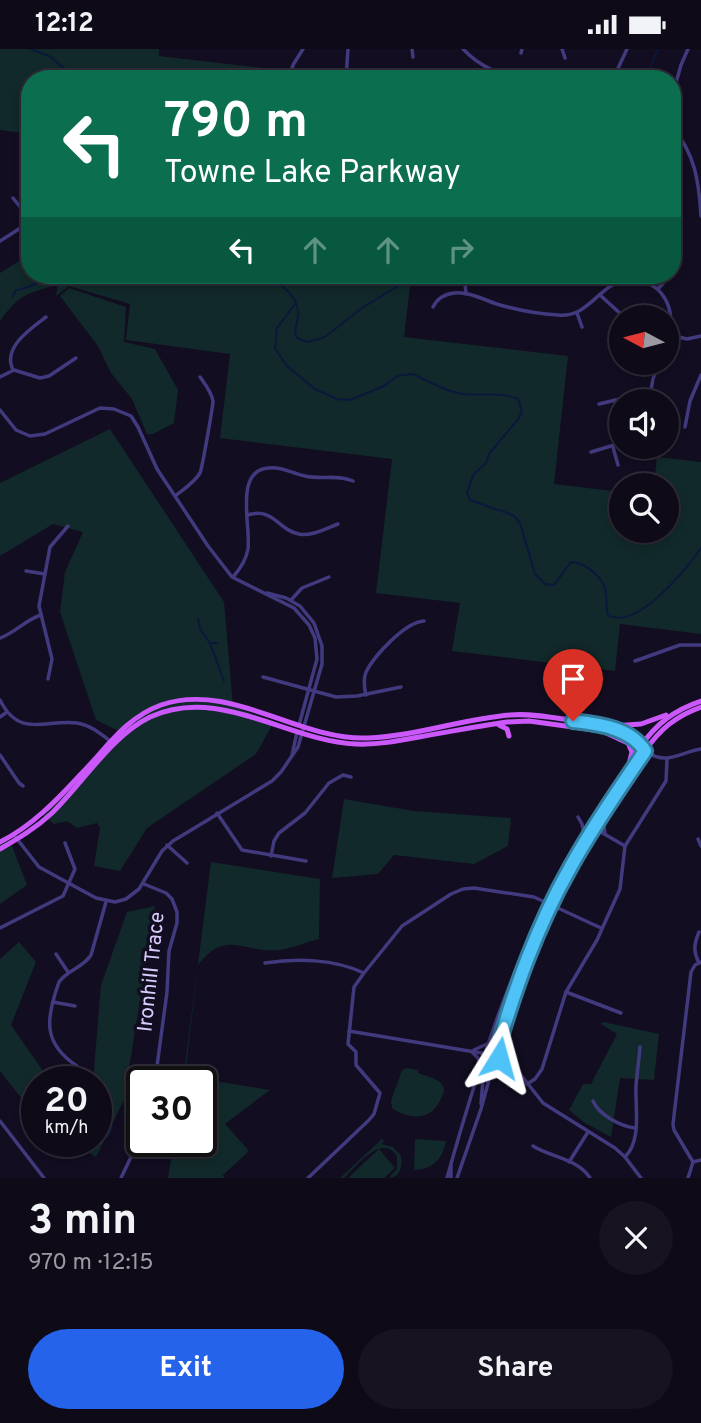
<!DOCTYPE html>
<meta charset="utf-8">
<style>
:root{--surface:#0e0a18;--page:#171321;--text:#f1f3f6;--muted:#9b9aa2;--line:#2e2b37;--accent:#2563eb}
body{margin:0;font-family:Overpass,sans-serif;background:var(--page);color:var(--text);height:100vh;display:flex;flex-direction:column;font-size:26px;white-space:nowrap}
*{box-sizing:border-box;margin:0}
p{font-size:23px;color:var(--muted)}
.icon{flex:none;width:38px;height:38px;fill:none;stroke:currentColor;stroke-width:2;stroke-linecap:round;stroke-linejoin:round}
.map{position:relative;height:1129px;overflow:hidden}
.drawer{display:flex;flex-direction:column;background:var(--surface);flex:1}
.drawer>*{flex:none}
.guide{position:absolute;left:21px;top:21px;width:660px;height:214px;border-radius:28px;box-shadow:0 4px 10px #0003,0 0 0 2px var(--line);background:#0b6e4f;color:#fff;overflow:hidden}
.needle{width:46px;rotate:277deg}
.tools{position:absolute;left:609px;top:256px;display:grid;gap:14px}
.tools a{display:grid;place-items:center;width:70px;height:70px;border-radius:50%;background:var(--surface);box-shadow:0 4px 10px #0003,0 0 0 2px var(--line);font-size:35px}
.speed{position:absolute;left:21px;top:1017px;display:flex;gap:14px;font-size:35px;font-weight:700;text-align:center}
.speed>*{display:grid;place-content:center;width:91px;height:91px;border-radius:50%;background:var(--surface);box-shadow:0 4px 10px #0003,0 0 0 2px var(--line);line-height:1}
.speed small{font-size:18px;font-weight:400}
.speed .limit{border:4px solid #111;border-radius:10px;background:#fff;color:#111}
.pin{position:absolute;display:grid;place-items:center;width:60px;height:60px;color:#fff;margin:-72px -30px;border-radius:50% 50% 50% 0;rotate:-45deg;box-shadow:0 0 7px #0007}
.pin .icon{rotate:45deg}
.me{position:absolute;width:77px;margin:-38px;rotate:8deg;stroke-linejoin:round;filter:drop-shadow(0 0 5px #0008)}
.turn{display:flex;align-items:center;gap:24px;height:147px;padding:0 28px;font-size:32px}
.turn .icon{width:91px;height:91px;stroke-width:2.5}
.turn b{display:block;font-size:49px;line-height:60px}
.lanes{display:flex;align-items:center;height:66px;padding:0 28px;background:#0003;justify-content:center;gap:35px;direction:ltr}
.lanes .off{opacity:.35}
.round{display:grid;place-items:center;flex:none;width:74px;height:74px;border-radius:37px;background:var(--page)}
.headline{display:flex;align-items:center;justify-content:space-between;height:119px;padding:0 28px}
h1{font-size:42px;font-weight:700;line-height:52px}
.button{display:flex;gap:14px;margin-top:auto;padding:14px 28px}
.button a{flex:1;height:80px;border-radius:42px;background:var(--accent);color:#fff;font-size:28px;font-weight:700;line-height:80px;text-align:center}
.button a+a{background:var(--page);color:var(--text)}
.status{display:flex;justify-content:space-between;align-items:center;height:49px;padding:0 35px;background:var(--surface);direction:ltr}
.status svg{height:19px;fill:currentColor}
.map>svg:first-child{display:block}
</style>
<div class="status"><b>12:12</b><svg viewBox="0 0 49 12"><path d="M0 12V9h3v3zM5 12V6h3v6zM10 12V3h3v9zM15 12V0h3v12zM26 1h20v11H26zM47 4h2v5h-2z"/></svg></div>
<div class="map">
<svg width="701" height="1129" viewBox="0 0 701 1129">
<rect width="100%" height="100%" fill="#120d20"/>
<g fill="#11292a">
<path d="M 0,0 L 159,0 L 159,7 L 263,19 L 261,30 L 30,30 L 30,85 L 0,81 Z"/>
<path d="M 30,205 L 30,226 L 54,226 L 53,237 C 23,246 18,247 0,272 L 0,224 Z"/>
<path d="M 59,226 L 390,226 L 411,229 L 404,288 L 568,307 L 554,435 L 621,443 L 621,481 L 667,481 L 667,436 L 654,436 L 657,408 L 701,413 L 701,585 L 620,575 L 615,622 L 452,602 L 460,554 L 376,544 L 392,410 L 220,389 L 230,305 L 126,291 L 130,255 L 69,237 L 56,247 Z"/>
<path d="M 69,239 L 126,258 L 124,293 L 155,300 L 178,341 L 174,374 L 153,385 L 147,385 L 132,350 L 111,324 L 98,297 L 60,247 Z"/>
<path d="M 110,380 L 224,553 L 233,657 L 274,673 L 256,705 L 147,779 L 120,822 L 94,817 L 100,779 L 97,774 L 77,779 L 67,772 L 54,775 L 40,764 L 101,704 L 119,682 L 96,671 L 60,563 L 65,523 L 83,483 L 53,475 L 0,507 L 0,434 Z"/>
<path d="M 344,750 L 414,762 L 511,769 L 508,797 L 474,815 L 394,806 L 378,825 L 332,829 Z"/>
<path d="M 9,789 L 27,836 L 0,855 L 0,792 Z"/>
<path d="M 211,813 L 320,830 L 319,890 C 306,893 293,899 280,901 C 244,905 227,879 198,916 L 185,1027 L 270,1041 L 225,1075 L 249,1102 L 223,1126 L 224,1129 L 168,1129 L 174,1092 L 201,1092 L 201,1032 L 183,1032 Z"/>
<path d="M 155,857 L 124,1051 L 96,1108 L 70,1092 L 96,1092 L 96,1032 L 93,1032 L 101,936 L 127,863 Z"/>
<path d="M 19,893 L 36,913 L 11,976 L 50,1032 L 37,1032 L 37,1069 L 0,1022 L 0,910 Z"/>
<path d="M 603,973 L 659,985 L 654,1031 L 620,1029 L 611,1088 L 585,1074 L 569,1061 L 583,1035 L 591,1035 L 617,985 L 601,975 Z"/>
<path d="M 406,1019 L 418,1021 L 418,1024 C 425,1027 439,1029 443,1037 C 445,1041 444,1043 442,1047 C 433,1072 411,1072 392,1059 L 391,1052 L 402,1021 Z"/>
<path d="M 382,1090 L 384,1092 L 381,1095 L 393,1098 L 401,1107 C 403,1116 400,1129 389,1129 L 397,1120 L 397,1107 C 381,1084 357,1117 344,1129 L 340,1129 Z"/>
<path d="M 415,1090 L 446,1092 C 443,1109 433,1121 414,1121 Z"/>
<path d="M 379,1100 L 395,1119 L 384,1129 L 348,1129 Z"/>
</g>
<path fill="#0a183c" d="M 96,1065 L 106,1069 L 113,1076 L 112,1083 L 105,1091 L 101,1089 L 96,1079 Z"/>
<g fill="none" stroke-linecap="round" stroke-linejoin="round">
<g stroke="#0a183c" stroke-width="2">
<path d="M 31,0 L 51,8 L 76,30"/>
<path d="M 645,30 L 658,0"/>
<path d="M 254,226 C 274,230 296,241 298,263 C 299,270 295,278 295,285 L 297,289 L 308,293 L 325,288 L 362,259 L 416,226"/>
<path d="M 13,248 L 15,242 C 21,240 28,238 33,236 C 42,233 45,226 55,226"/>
<path d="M 296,254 L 277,279 L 275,299 L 286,316 L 315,340 L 337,350 L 350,351 L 384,337 L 397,327 L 412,325 C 427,331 442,341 458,344 C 476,348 503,342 518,350 L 522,362 L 519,369 L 489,405 L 486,414 L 473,426 L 467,444 L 470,451 L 507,464 L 514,467 L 520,474 L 535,525 L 545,535 L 554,536 L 571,513 C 584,513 598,525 604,536 C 608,545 605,556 608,566 C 636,583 687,519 701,499"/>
<path d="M 198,570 L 200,580 L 210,594 L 217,594"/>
<path d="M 210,594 L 224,632"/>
</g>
<g stroke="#423a7e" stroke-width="3.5">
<path d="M 412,0 L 413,8"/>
<path d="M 463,0 C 480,18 500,26 525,30"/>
<path d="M 562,0 L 565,9"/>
<path d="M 521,4 L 522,0"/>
<path d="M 289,30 L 293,16 L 303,0"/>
<path d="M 346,30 L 348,0"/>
<path d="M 613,30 L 627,0"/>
<path d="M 672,48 L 681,16 L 688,0"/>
<path d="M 672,78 C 695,104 699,133 701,167"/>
<path d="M 13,149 L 30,170"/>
<path d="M 672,179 L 677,202 L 672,223"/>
<path d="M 0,192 L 30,173"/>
<path d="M 460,226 L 465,234 L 466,245"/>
<path d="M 658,240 L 670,226"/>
<path d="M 600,246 L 624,268"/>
<path d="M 433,258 C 437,250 445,245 454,244 C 469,242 486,252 500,256 C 518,261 539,265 558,266 C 590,269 599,234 627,231 C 663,228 679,263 667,293"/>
<path d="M 577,264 L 582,278"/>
<path d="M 670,286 L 687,290 L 701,287"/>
<path d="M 650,313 L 658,316"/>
<path d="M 13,321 C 2,299 30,280 46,268"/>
<path d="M 0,328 L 14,321 L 40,329 L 49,327 L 76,309"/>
<path d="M 649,352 L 653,330 L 659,313"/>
<path d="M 599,355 L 620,350 L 636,352"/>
<path d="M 0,361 L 16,381 L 30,387 L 45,385 L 100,359 L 114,360 L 131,367 L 138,378 L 157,420 L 208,497 L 232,528 L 294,559 L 309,576 L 315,589 L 317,610 L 299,676"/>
<path d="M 685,378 L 690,352 L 701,326"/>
<path d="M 613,398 L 618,416"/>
<path d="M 591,403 L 621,394"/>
<path d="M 175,447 C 184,440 194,434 200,424 C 202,420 213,357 213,352 C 212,344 205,335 200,328"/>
<path d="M 247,466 C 275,458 277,481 299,485 C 310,488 327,479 338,475"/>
<path d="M 26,522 L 45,525"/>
<path d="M 233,528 C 241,519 246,511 248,500 C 251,477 234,422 268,419 C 282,417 293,425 305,427 C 322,431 337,425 353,432"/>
<path d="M 291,551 L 302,539 L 329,528"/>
<path d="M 0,589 C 15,584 25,571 41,566"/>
<path d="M 635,612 L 680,596 L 701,596"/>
<path d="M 263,628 L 336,648 L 357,647 L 401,638"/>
<path d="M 48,630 L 52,610 L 39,557 L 50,498 L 68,477"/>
<path d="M 366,646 C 364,638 363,631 366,623 C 374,607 405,573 424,572"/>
<path d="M 0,651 C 19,690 46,670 77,674 C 90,676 100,684 110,692"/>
<path d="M 0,668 L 7,663"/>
<path d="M 0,706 L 19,734 L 23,737"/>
<path d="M 292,706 L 297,683"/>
<path d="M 217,764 L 242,801 L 306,812"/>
<path d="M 578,768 L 582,775 L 584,785"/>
<path d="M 603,768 L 605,785"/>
<path d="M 594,779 L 625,797"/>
<path d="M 14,786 L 39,818 L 96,849 L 115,853 L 126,850 L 139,840 L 162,802 L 173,792 L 272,732 L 281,723 L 298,698 L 322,615 L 322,597 L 314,574 L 300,557 L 286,549 L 267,544"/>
<path d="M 698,790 L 701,797"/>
<path d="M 167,796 L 187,814"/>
<path d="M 271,807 L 274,792 L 279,784 L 305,764 L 329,734 L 343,726 L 351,728"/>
<path d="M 144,835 L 166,844 L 172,850 L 177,863 L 177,874 L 169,902 L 167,943 L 155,1032"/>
<path d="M 0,879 L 63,847 L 75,820 L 65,794"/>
<path d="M 56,905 L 68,923"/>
<path d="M 265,914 C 297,909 334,910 364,924 L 354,938 L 348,995 L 356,1003 L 356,1016 L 380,1044 L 374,1065 L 369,1071 L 308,1129"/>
<path d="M 699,914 C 693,902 694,895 699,883"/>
<path d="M 364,924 L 402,877 L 451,845 L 463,840 L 474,839 L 534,848 L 601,879"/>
<path d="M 566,943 L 621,964"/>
<path d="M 53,953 L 75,957"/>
<path d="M 349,982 L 481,1004 L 500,1010 L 517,1021 L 543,1054 L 615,1099 L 625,1108 L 641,1129"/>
<path d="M 474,1001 L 489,994"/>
<path d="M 472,1003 L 478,1009 L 481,1016"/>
<path d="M 492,1006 L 502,966"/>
<path d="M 77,1017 C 42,994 46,969 59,933 C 67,921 83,919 91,906 L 106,853"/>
<path d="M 527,1035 L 535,1030 L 542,1020 L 566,943 L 597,891 L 620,840 L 625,797 L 666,732 L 667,710"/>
<path d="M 593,1052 C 599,1066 620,1077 635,1079"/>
<path d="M 481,1055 L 483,1030 L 490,1006"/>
<path d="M 0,1072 L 44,1129"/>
<path d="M 533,1097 C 550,1108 579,1110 590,1129"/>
<path d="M 625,1108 C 642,1091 635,1059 636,1037 C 637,1024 639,1011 640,998"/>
<path d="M 569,1113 L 588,1083"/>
<path d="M 693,1113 L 701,1111"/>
<path d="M 121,1129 L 142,1085"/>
<path d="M 447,1129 C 476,1025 510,919 561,823 C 583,781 612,741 638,701"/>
<path d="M 451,1129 L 451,1116"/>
<path d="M 457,1129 L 481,1060 L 509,958 L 527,908 L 571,816 L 645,702 C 667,717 678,704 701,700"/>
<path d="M 688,1129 L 693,1113 L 674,1081 L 673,1075 L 691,923 L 695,916 L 701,913"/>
</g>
<g stroke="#cb58fb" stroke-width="5">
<path d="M 499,676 L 507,680 L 509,687"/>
<path d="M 612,677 L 641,675 L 666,666"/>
<path d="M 629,696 L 632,703 L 629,715"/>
<path d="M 640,698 C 656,675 674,661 701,652"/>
<path d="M 645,702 C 660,680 676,667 701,658"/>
<path d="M 0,793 C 32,777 57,751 81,725 C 106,700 125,669 161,656 C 231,632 298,692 368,689 C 416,687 462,670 510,666 C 534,664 560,670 584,673 C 605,676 632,682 645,702"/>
<path d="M 0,800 C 19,789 36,779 52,764 C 83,734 111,687 150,668 C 219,636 287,692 356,695 C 377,696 398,692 419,688 C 448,683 478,677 507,673 L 529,672 L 602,682 L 645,702"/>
</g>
</g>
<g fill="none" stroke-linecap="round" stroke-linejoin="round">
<defs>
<path id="route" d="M 499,1009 L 495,1008 C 514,942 536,879 570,819 C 592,779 619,740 645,702 C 630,678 597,675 573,672"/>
</defs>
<use href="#route" stroke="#337fa1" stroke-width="18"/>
<use href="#route" stroke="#4fc3f7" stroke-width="12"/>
</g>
<g text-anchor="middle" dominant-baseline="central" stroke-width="7" stroke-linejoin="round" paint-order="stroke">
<g font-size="21" fill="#d8cefe" stroke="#120d20">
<text transform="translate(152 923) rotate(-84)">Ironhill Trace</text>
</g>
</g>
</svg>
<div class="tools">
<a><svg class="needle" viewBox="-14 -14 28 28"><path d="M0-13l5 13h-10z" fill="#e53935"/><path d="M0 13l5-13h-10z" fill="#9b9aa2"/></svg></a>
<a><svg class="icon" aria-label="sound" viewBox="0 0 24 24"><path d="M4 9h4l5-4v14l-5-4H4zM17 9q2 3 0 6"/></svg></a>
<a><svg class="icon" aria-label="search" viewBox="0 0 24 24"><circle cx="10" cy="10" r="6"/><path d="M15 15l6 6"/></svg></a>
</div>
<div class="speed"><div>20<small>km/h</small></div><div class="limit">30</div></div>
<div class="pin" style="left:573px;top:672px;background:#d93025"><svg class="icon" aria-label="arrive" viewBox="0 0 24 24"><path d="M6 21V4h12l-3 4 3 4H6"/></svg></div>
<svg class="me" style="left:499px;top:1009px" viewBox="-20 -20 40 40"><path d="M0-17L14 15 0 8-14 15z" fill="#4fc3f7" stroke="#fff" stroke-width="4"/></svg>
<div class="guide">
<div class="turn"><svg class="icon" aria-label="left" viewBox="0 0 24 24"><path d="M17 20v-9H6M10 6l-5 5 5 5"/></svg><div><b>790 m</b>Towne Lake Parkway</div></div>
<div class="lanes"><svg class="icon" aria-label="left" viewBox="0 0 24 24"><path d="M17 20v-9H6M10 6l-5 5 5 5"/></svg><svg class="icon off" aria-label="ahead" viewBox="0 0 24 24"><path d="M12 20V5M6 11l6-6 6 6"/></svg><svg class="icon off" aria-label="ahead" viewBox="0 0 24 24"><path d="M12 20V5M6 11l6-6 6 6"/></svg><svg class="icon off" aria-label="right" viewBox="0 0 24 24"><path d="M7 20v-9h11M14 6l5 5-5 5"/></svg></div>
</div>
</div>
<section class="drawer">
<div class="headline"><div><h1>3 min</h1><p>970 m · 12:15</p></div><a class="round"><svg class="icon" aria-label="close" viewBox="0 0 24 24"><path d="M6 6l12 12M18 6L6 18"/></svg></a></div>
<div class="button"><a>Exit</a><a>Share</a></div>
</section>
